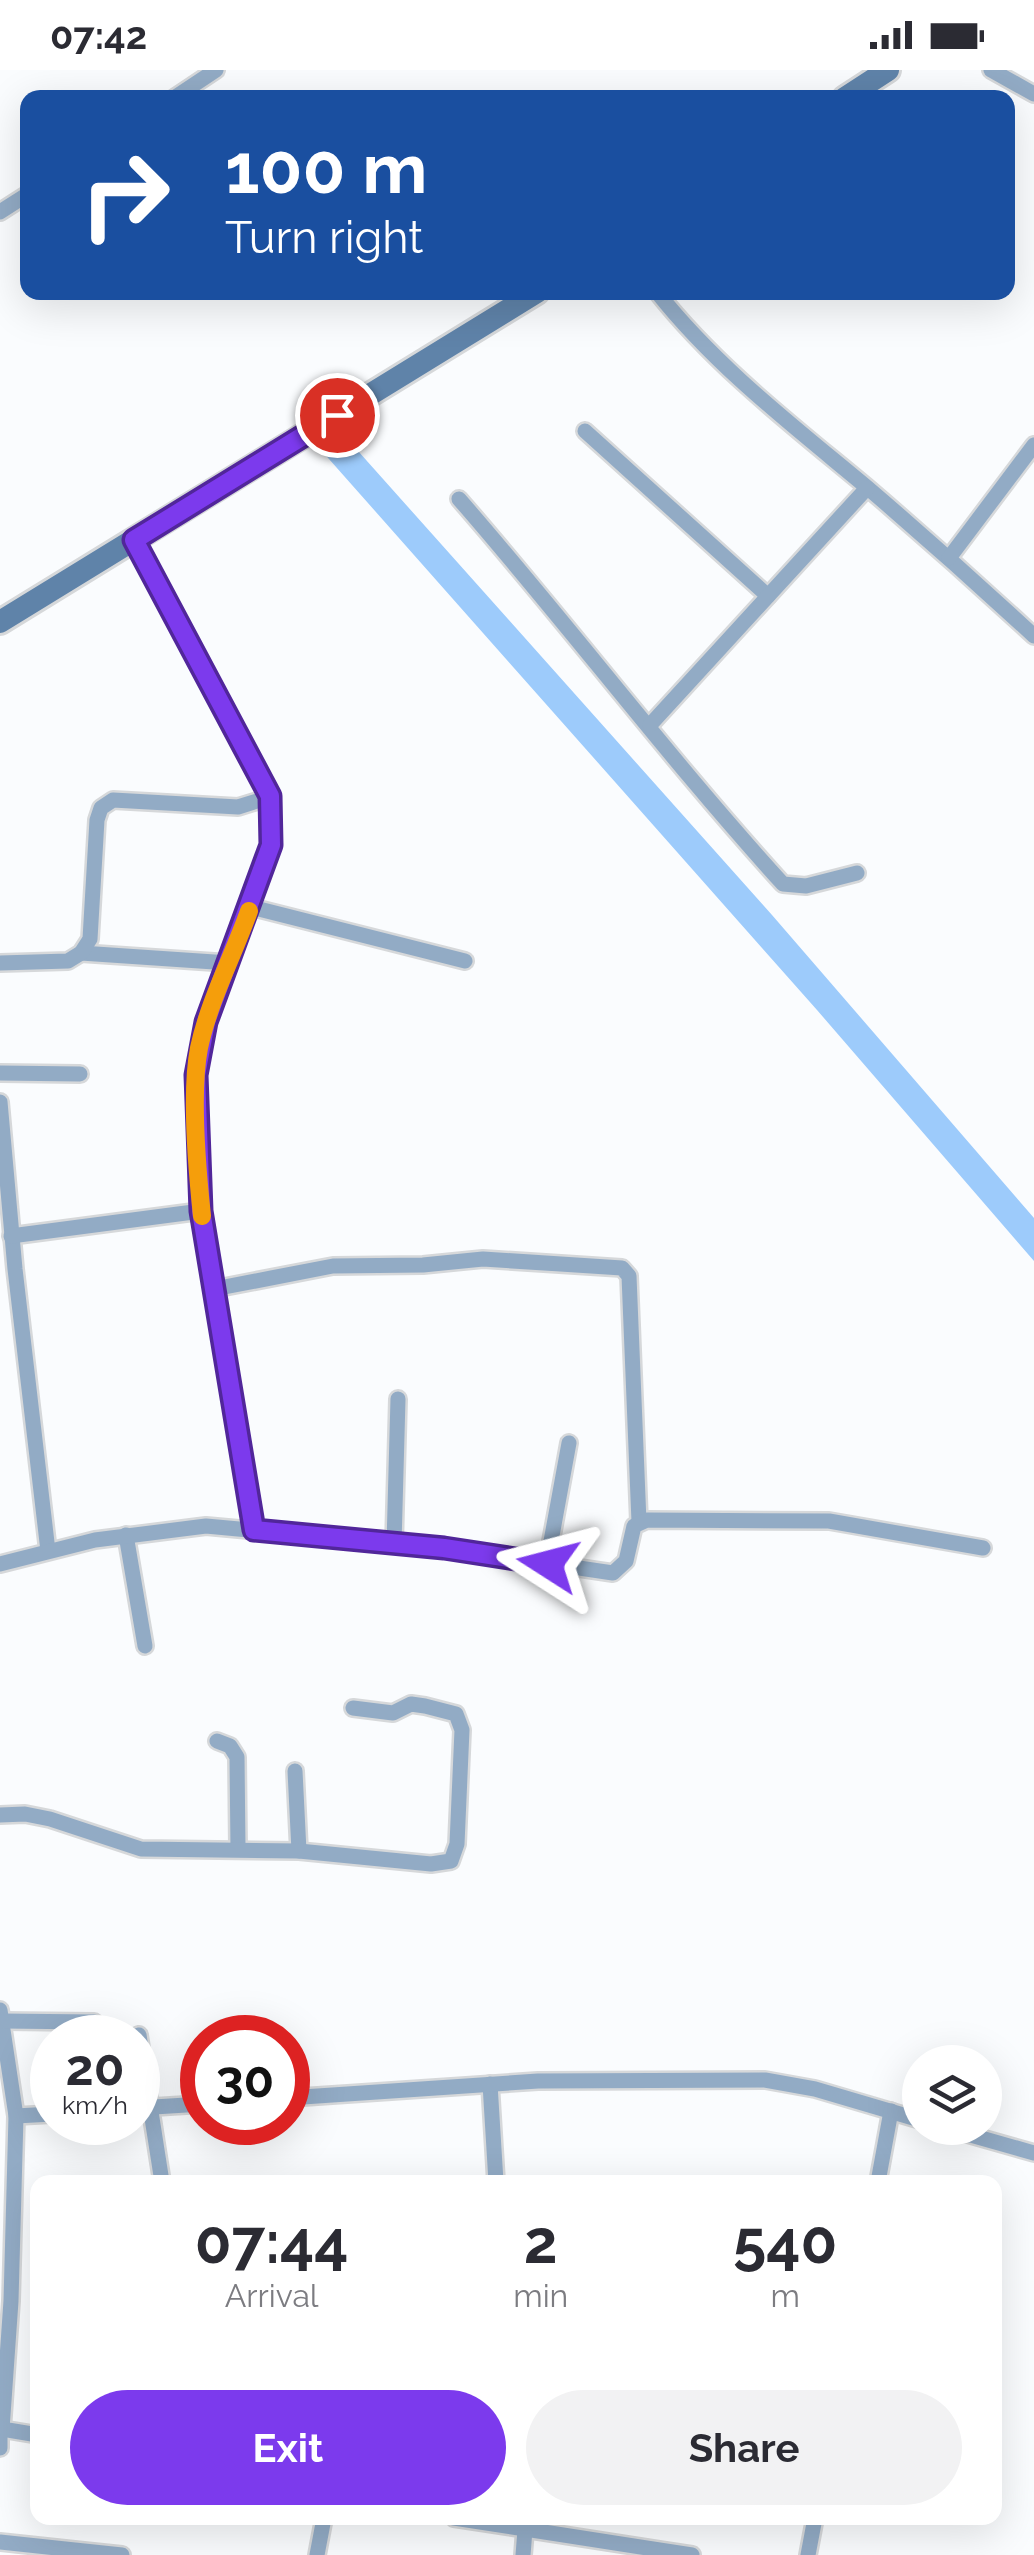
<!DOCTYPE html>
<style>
:root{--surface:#fff;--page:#f2f2f3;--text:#2b2b33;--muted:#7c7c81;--accent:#7c3aed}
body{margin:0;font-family:Raleway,sans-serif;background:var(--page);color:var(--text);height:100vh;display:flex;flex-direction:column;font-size:38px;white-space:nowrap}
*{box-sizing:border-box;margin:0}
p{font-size:32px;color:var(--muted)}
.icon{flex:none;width:55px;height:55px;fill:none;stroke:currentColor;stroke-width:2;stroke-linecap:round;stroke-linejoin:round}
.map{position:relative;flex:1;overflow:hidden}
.drawer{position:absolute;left:30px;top:2105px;width:972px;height:350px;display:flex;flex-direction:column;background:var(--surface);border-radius:20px;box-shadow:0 10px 40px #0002}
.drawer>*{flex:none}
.hud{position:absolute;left:20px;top:20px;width:995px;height:210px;border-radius:20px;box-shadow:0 10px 40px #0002;background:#1a4fa0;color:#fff;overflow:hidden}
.tools{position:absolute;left:902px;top:1975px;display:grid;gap:20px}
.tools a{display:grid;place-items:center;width:100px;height:100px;border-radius:50%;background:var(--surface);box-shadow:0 10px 40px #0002;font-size:50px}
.speed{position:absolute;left:30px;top:1945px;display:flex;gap:20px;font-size:50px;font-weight:700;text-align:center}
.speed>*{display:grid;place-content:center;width:130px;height:130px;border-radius:50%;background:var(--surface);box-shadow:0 10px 40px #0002;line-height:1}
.speed small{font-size:25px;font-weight:400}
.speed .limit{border:15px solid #d22;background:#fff;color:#111}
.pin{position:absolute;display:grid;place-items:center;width:85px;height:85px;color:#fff;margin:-42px;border:5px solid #fff;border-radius:50%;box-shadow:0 2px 10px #0007}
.me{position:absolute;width:110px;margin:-55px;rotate:279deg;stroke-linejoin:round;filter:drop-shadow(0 0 8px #0008)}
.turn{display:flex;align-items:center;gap:35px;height:210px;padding:0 40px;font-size:45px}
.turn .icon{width:130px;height:130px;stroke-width:2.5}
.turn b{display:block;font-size:70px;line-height:85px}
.eta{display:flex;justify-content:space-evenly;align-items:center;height:170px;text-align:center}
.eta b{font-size:60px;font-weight:700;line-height:70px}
.action{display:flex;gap:20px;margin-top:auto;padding:20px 40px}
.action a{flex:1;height:115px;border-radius:60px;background:var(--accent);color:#fff;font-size:40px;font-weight:700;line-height:115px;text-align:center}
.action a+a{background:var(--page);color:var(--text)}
.status{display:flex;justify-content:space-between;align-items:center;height:70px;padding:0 50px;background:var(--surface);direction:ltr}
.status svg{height:28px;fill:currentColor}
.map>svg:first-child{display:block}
</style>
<div class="status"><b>07:42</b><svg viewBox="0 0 49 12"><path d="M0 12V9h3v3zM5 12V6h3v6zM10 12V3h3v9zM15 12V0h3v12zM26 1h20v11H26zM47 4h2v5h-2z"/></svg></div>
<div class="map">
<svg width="1034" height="2485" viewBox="0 0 1034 2485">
<rect width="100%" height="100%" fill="#fafcfe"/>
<path fill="#9dcbfb" d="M 342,363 L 772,845 L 1034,1148 L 1034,1191 L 817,940 L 321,380 Z"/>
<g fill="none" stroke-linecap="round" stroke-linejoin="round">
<defs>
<g id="street">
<path d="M 991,0 L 1034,24"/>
<path d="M 174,28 L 216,0"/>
<path d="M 0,142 L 28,124"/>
<path d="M 657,222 C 717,298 796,358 869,419 C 925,467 980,516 1034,566"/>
<path d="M 585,361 L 768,526"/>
<path d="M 459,429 C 569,555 670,690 783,814 L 806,816 L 857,803"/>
<path d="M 134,470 L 270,727 L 271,775 L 206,952 L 196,1005 L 201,1141 L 255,1461"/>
<path d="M 949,488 L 1034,375"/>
<path d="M 650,655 L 867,418"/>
<path d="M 251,837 L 465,891"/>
<path d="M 81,883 L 229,893"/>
<path d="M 0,893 L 68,891 L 81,883 L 90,869 L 97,750 L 101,738 L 113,730 L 238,737 L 270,727"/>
<path d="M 0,1003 L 80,1004"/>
<path d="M 0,1032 L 15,1199 L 48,1481"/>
<path d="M 11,1166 L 201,1141"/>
<path d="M 214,1219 L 333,1196 L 423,1195 L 483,1189 L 622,1198 L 629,1206 L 639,1452"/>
<path d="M 126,1465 L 145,1576"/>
<path d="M 394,1474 L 398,1329"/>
<path d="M 547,1493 L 569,1373"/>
<path d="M 0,1494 L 95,1470 L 206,1456 L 444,1478 L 613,1503 L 626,1491 L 634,1456 L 647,1450 L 829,1451 L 983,1478"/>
<path d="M 217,1671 L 230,1676 L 237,1687 L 238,1778"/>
<path d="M 295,1701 L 299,1781"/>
<path d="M 0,1745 L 25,1744 L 50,1749 L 141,1779 L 299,1781 L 431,1794 L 451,1791 L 457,1774 L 462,1660 L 456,1644 L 425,1636 L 411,1634 L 393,1643 L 353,1638"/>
<path d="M 0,1940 L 16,2046 L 11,2231 L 2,2359 L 38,2365"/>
<path d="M 2,1951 L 94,1952"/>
<path d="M 139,1965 L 162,2112"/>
<path d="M 490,2014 L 496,2112"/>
<path d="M 288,2028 L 538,2011 L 765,2010 L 815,2019 L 920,2050"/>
<path d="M 138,2038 L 202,2034"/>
<path d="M 16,2046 L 52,2044"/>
<path d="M 946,2058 L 1034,2083"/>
<path d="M 878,2112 L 891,2041"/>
<path d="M 0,2358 L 0,2378"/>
<path d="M 454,2448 L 692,2485"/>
<path d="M 0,2472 L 122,2485"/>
<path d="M 317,2485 L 324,2448"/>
<path d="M 523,2485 L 525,2460"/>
<path d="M 808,2485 L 815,2448"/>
</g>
<g id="secondary">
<path d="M 845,28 L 888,0"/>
<path d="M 0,552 L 537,222"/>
</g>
</defs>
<use href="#street" stroke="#d6d8da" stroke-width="20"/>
<use href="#secondary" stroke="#d6d8da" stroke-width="28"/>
<use href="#street" stroke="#92abc5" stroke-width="15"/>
<use href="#secondary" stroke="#5f83a9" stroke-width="22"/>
</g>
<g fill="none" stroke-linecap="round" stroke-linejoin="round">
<defs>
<path id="route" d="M 337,345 L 134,470 L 270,726 L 271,775 L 206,952 L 196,1005 L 201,1141 L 254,1460 L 444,1478 L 548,1494"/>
</defs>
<use href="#route" stroke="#51269a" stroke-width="25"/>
<use href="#route" stroke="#7c3aed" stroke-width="18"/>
<path stroke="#f59e0b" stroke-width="18" d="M 202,1146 C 197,1099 190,1024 199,978 C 209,931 233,886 249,841"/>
</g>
</svg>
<div class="tools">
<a><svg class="icon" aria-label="layers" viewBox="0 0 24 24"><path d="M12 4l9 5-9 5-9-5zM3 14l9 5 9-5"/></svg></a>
</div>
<div class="speed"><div>20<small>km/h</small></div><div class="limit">30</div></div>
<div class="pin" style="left:337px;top:345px;background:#d93025"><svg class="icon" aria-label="arrive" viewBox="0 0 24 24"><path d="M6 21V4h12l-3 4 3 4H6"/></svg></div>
<svg class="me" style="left:548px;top:1494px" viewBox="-20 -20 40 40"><path d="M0-17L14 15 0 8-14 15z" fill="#7c3aed" stroke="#fff" stroke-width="4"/></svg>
<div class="hud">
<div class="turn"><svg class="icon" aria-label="right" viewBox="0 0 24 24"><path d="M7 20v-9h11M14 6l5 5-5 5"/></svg><div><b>100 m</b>Turn right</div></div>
</div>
<section class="drawer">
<div class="eta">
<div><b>07:44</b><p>Arrival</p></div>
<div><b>2</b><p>min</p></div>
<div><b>540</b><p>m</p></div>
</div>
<div class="action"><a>Exit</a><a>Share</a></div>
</section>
</div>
